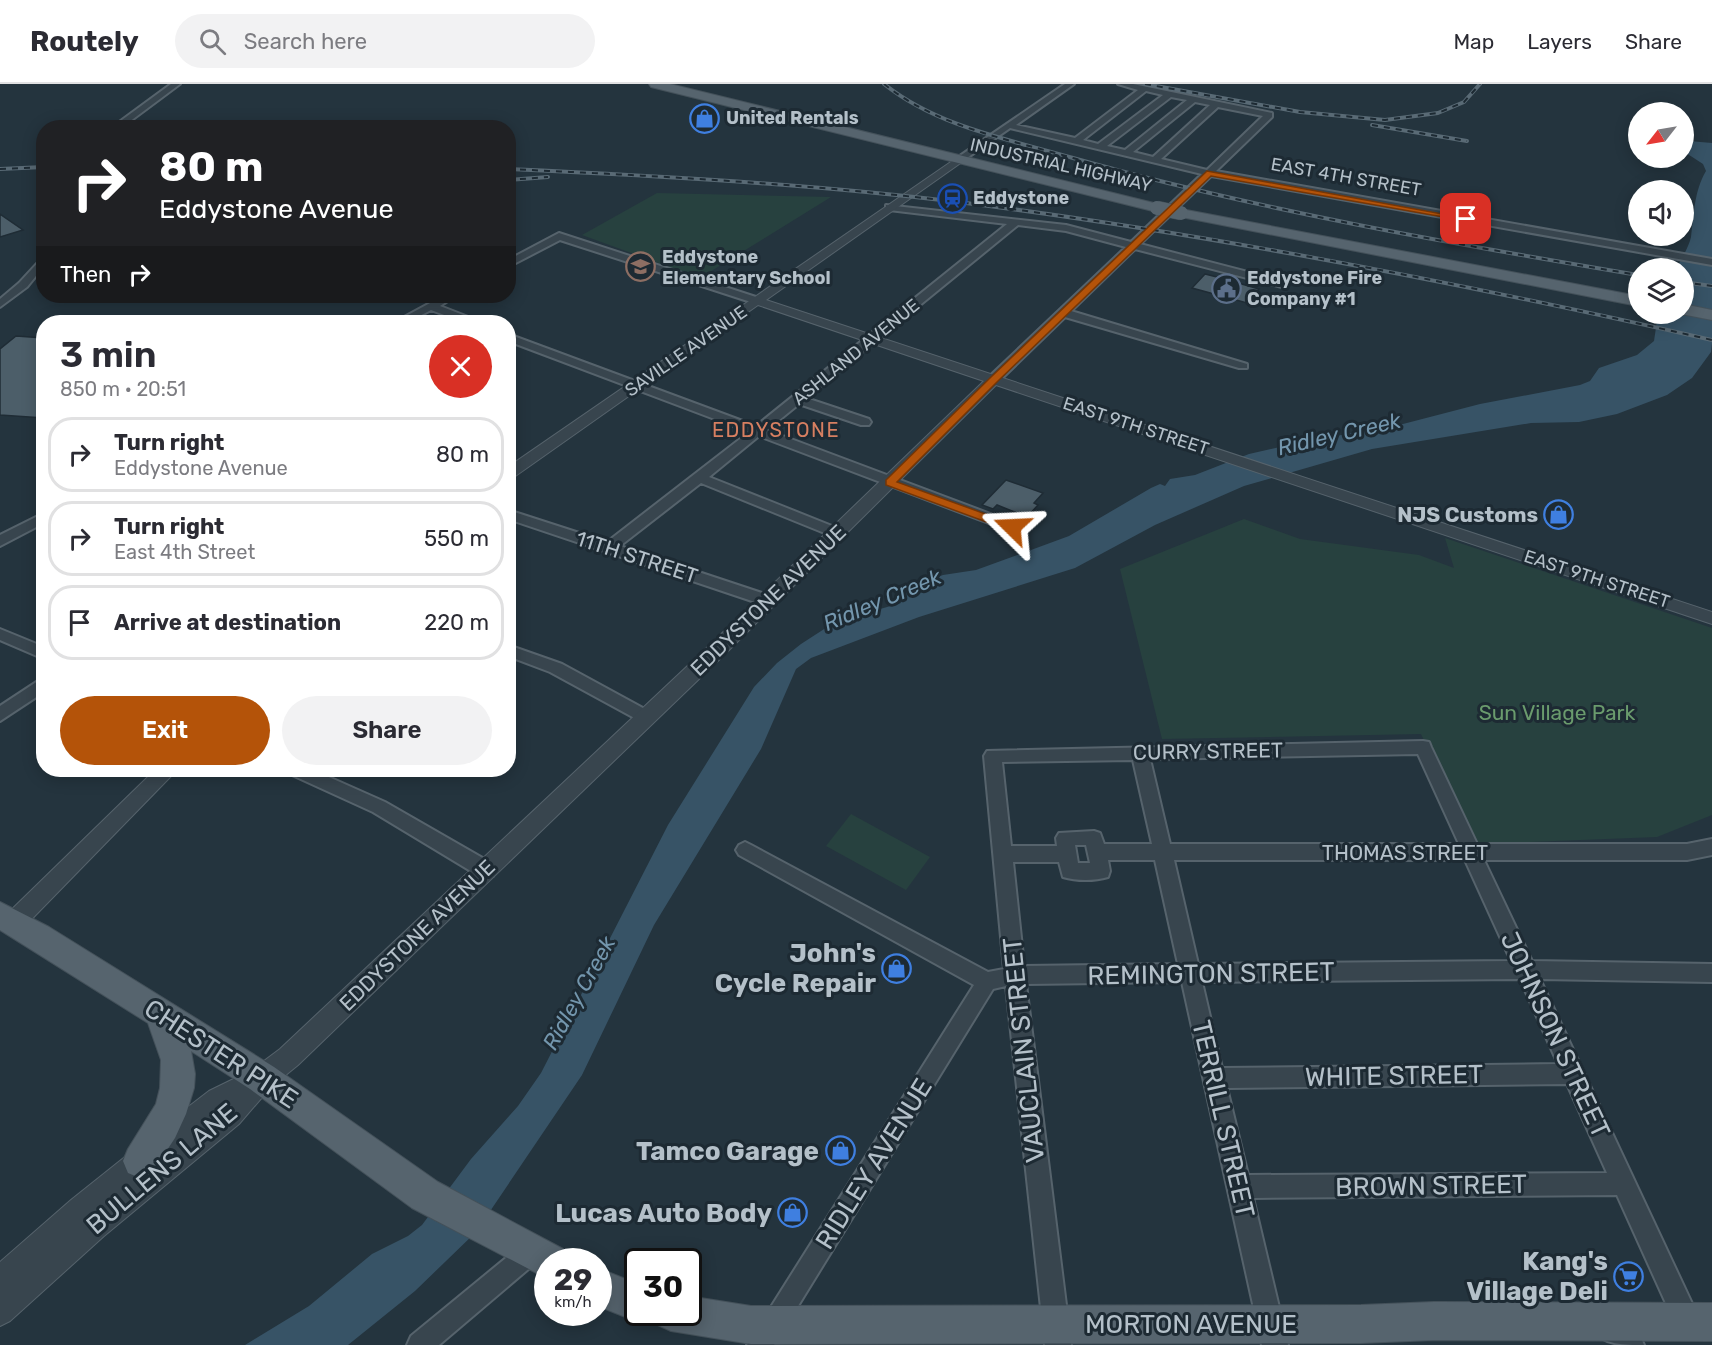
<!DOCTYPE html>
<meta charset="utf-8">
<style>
:root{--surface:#fff;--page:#f2f2f3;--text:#2b2b33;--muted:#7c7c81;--line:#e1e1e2;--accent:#b45309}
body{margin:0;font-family:Rubik,sans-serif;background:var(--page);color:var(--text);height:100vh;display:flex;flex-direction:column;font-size:22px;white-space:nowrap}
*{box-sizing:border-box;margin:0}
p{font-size:20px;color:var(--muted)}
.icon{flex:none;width:33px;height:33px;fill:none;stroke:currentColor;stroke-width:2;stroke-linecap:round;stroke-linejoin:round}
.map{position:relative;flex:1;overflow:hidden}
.side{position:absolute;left:36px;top:231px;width:480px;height:462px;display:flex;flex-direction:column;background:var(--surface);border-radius:24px;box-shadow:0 3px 15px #0003}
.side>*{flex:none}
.guide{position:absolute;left:36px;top:36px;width:480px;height:183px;border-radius:24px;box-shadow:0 3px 15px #0003;background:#202124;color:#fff;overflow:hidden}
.needle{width:39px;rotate:239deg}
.fabs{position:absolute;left:1628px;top:18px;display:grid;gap:12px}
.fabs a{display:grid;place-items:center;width:66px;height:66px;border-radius:50%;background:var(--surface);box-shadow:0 3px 15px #0003;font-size:30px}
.speed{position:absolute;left:534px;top:1164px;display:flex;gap:12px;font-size:30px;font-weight:700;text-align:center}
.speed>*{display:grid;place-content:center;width:78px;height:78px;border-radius:50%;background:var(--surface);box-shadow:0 3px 15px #0003;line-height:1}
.speed small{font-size:15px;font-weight:400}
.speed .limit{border:3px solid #111;border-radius:9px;background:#fff;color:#111}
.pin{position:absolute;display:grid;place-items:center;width:51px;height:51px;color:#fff;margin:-26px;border-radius:12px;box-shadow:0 3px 9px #0006}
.me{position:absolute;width:66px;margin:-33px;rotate:291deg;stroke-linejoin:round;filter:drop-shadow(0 0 4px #0008)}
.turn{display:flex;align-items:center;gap:21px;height:126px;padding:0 24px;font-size:27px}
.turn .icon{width:78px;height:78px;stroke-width:2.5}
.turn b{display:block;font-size:42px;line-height:51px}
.then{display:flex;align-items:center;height:57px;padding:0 24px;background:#0003;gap:12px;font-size:22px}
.round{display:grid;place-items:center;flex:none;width:63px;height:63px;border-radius:32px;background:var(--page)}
.summary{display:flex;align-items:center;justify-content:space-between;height:102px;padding:0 24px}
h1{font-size:36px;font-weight:600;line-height:45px}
.cta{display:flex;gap:12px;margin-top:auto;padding:12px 24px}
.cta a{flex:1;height:69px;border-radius:36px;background:var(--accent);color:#fff;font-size:24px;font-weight:600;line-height:69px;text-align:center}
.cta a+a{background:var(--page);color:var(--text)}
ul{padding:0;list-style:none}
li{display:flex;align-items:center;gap:18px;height:75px;margin:0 12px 9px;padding:0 12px;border:3px solid var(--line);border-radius:24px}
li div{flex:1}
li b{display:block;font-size:22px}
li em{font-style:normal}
header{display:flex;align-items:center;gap:36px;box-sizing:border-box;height:84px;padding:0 30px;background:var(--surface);border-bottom:2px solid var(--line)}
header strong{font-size:28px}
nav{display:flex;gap:33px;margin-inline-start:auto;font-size:21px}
.search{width:420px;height:54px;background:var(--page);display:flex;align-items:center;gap:15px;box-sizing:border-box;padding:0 21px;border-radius:33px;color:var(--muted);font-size:22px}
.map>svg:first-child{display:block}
</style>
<header>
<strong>Routely</strong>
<div class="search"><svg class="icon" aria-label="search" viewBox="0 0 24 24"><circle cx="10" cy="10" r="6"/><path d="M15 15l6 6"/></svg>Search here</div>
<nav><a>Map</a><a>Layers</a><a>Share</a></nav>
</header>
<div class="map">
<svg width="1712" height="1261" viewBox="0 0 1712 1261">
<rect width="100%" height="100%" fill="#24343e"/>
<g fill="#27413f">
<path d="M 657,109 L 831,113 L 700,194 L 582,151 Z"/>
<path d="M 1244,435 L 1300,455 L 1419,471 L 1454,484 L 1445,454 L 1712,544 L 1712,731 L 1657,753 L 1476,760 L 1421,650 L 1162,655 L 1120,485 Z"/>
<path d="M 851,730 L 930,773 L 906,806 L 826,762 Z"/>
</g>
<path fill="#375366" d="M 1689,57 L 1712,59 L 1712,259 L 1711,268 L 1692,294 L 1667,311 L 1617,330 L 1579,338 L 1531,339 L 1372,365 L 1244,402 L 1155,441 L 1075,484 L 919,533 L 811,574 L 796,585 L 761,665 L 654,841 L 582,991 L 476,1148 L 415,1207 L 348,1261 L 245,1261 L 309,1222 L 372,1170 L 408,1152 L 422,1141 L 471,1075 L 518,1022 L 541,989 L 668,741 L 754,603 L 777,579 L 801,560 L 835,538 L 901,519 L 897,509 L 943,491 L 976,486 L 1069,452 L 1151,404 L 1160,400 L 1165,402 L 1170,395 L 1195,391 L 1249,370 L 1302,358 L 1403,340 L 1480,320 L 1580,301 L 1590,297 L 1599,284 L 1637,271 L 1654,257 L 1658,230 L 1683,230 L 1683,184 L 1677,184 C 1681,175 1689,163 1691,153 C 1694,131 1694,107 1706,87 L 1703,80 L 1683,67 L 1683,59 Z"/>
<g fill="#4c5e69" stroke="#1f2c35" stroke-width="1.5">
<path d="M 0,130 L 23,146 L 0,153 Z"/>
<path d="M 1205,190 L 1221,194 L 1259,205 L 1247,219 L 1192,204 Z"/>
<path d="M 16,252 L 44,254 L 44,334 L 0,331 L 0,265 Z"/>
<path d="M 1006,396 L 1043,409 L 1034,419 L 1038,421 L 1027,433 L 997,421 L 993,425 L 982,421 Z"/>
</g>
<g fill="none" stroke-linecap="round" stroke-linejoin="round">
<defs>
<g id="minor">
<path d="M 171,0 L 180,0 L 121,44 L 111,44 Z"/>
<path d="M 1065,0 L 1074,0 L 1016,41 L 1075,54 L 1138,6 L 1118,0 L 1133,0 L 1272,29 L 1272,33 L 1216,87 L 1712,175 L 1712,181 L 1211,92 L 1140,160 L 1286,198 L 1286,202 L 1282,203 L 1135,165 L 1071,227 L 1247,280 L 1247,284 L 1239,284 L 1065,233 L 998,298 L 990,298 L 990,292 L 1126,163 L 1066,147 L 1018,141 L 806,314 L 869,335 L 871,338 L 869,341 L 861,341 L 799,320 L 767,346 L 1017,440 L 1019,443 L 1017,446 L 1007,446 L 759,352 L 709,393 L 842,446 L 844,449 L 842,452 L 832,452 L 701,399 L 620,462 L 771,512 L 773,516 L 771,520 L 761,520 L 508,435 L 508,426 L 607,458 L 749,348 L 508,257 L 508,250 L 756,342 L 1007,140 L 889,126 L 886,125 L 886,121 L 1066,141 L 1131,158 L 1202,90 L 1010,44 L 961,78 L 954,76 ZM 1146,7 L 1163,11 L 1098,60 L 1083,56 ZM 1171,13 L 1187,16 L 1125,66 L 1107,62 ZM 1195,18 L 1210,21 L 1153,73 L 1133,68 ZM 1218,23 L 1263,32 L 1207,86 L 1161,75 Z"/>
<path d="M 559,149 L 762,215 L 763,217 L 762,219 L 754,219 L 560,156 L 508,183 L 508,176 Z"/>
<path d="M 44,172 L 44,182 L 27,203 L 0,223 L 0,215 L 19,199 Z"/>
<path d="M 443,212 L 455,212 L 440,222 L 476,236 L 477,238 L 463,238 L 431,226 L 408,238 L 395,238 Z"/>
<path d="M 44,429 L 44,439 L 0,462 L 0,451 Z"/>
<path d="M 0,545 L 44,563 L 44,575 L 0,556 Z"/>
<path d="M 508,561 L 562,580 L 652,629 L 654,633 L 652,637 L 646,639 L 640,637 L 550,588 L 508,572 Z"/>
<path d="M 44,593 L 44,608 L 0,637 L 0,622 Z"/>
<path d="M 1423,657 L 1429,658 L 1431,663 L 1477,760 L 1687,760 L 1712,755 L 1712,771 L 1687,776 L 1484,776 L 1532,877 L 1712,880 L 1712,898 L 1540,895 L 1696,1228 L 1699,1237 L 1696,1246 L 1687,1249 L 1678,1246 L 1617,1111 L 1253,1114 L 1288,1261 L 1262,1261 L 1182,898 L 1026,900 L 1071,1261 L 1045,1261 L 1006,902 L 993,905 L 774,1261 L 747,1261 L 974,901 L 739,771 L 736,766 L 739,761 L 745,758 L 751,761 L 988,888 L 1004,885 L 984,672 L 987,667 ZM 1418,670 L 1459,760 L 1170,760 L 1150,675 ZM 1133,676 L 1152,760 L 1104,760 L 1100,749 L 1094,747 L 1059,749 L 1056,754 L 1057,762 L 1011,762 L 1002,678 ZM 1075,761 L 1086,761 L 1090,779 L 1078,779 ZM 1108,776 L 1155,776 L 1178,880 L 1024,882 L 1013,778 L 1059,778 L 1063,793 C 1076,797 1095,797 1108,793 L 1110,787 ZM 1174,776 L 1465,776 L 1511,877 L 1198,880 ZM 1520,895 L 1558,980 L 1222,984 L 1202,898 ZM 1567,1000 L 1607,1089 L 1248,1091 L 1227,1004 Z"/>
<path d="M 289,686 L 313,686 L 385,718 L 493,780 L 495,786 L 493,792 L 486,794 L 479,792 L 373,728 L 292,691 Z"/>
<path d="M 531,1156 L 539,1160 L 543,1168 L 539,1176 L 439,1261 L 407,1261 L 411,1252 L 523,1160 Z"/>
<path d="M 1606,1234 L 1640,1252 L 1644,1261 C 1625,1261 1602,1261 1594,1246 L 1597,1237 Z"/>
</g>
<g id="tertiary">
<path d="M 958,73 L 962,74 L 962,78 L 766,216 L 1712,528 L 1712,540 L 996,301 L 726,569 L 298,981 L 271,1003 L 239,1040 L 104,1152 L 10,1237 L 0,1242 L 0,1178 L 71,1116 L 170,1037 L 209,1007 L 252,986 L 280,965 L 712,559 L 984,297 L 758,221 L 514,393 L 508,395 L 508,383 Z"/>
<path d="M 155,686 L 177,686 L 22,845 L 14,848 L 6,845 L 3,838 L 6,831 Z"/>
</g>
<g id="primary">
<path d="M 649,0 L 670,0 L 1162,121 L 1164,124 L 1157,128 L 651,3 Z"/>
<path d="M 1181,125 L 1638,212 L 1638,222 L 1176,132 L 1174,129 L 1176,126 Z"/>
<path d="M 1683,220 L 1712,226 L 1712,236 L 1681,230 L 1683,230 Z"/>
<path d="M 0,818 L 49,843 L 274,983 L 438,1098 L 563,1165 L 568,1178 L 548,1178 L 548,1195 L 412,1124 L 250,1005 L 191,967 L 195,990 L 194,1004 L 186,1030 L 175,1054 L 152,1089 L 140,1094 L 128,1089 L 123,1077 L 128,1065 L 156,1020 L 160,1004 L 161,976 L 148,939 L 0,846 Z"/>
<path d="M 598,1184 L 638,1200 L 638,1228 L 688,1228 L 688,1212 L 751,1222 L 1361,1221 L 1434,1218 L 1712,1219 L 1712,1257 L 1434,1256 L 1361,1259 L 751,1260 L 671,1247 L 658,1241 L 653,1230 L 651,1232 L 638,1238 L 598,1222 Z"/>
</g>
</defs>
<use href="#minor" stroke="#56636c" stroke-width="4"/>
<use href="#tertiary" stroke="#56636c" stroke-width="2"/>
<use href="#primary" stroke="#44515a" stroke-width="2"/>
<use href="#minor" fill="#38454e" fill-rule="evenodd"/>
<use href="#tertiary" fill="#38454e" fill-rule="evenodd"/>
<use href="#primary" fill="#56646e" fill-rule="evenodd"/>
<defs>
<g id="rail">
<path d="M 884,0 C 938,43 1008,55 1073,74 C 1258,126 1448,159 1638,191"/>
<path d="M 1145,0 L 1300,28 L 1385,36 L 1438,29 L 1464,18 L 1480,0"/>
<path d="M 1372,41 L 1467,57"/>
<path d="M 0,85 L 44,83"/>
<path d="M 508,85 C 661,92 814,100 966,119 C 1217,151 1465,200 1712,256"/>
<path d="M 508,96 L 548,93"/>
<path d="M 1683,198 L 1712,202"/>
</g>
</defs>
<use href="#rail" stroke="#596a75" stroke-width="4"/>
<use href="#rail" stroke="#1d2a33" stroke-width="2" stroke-dasharray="6" stroke-linecap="butt"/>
<defs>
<path id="primary-bridge" d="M 1157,124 L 1181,129"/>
</defs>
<use href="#primary-bridge" stroke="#44515a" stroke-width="15" stroke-linecap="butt"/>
<use href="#primary-bridge" stroke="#56646e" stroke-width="14"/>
</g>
<path fill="#b45309" stroke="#753606" stroke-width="1.5" d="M 1207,87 L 1470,135 L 1466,137 L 1211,92 L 998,297 L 897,398 L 1016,441 L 1016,446 L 1008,446 L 886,401 L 886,396 L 991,293 Z"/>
<defs>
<symbol id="shop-ring" viewBox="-11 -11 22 22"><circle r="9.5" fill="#1d2a33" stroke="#3f7fe0" stroke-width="1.5"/><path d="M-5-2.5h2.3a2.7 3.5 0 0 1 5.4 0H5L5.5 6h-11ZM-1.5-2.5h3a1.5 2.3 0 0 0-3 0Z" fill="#3f7fe0"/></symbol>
<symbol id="station-ring" viewBox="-11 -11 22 22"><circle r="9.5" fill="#1d2a33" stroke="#1a4fb4" stroke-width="1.5"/><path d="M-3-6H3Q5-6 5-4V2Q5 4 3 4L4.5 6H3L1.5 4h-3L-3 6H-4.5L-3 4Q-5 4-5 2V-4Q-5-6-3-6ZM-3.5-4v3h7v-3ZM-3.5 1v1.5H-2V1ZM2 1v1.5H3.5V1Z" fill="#1a4fb4"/></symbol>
<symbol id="school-ring" viewBox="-11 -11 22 22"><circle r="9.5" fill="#1d2a33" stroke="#8d6e63" stroke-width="1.5"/><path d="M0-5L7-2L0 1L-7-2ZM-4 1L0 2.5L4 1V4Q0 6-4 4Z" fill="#8d6e63"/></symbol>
<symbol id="civic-ring" viewBox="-11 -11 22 22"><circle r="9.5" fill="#1d2a33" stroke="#5c6f8a" stroke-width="1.5"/><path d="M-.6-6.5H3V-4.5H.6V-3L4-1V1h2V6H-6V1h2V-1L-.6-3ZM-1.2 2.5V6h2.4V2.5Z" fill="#5c6f8a"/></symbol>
<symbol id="supermarket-ring" viewBox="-11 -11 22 22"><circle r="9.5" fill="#1d2a33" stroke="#3f7fe0" stroke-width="1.5"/><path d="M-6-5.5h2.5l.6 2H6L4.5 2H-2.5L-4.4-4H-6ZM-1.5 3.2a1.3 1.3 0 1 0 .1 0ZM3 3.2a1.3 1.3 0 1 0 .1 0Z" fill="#3f7fe0"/></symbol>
</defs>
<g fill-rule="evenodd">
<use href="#shop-ring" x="688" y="18" width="33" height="33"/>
<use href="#station-ring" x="936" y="98" width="33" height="33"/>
<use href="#school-ring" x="624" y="166" width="33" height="33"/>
<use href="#civic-ring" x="1210" y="188" width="33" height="33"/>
<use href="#shop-ring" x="1542" y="414" width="33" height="33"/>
<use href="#shop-ring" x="880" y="868" width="33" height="33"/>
<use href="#shop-ring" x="824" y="1050" width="33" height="33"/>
<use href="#shop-ring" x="776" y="1112" width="33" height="33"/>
<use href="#supermarket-ring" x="1612" y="1176" width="33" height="33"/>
</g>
<g text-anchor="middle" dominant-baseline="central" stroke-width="6" stroke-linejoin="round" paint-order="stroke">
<g font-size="18" font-weight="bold" fill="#b4c0c9" stroke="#1d2a33" text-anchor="start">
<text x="726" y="34">United Rentals</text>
<text x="973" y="114">Eddystone</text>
<text x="662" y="173">Eddystone<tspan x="662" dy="21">Elementary School</tspan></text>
<text x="1247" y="194">Eddystone Fire<tspan x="1247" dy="21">Company #1</tspan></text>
</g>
<g font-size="18" fill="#b4c0c9" stroke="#1d2a33">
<text transform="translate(1061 81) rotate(13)">INDUSTRIAL HIGHWAY</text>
<text transform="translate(1346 93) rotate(10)">EAST 4TH STREET</text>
<text transform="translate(686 267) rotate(-35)">SAVILLE AVENUE</text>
<text transform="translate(856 268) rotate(-39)">ASHLAND AVENUE</text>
<text transform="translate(1136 342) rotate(18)">EAST 9TH STREET</text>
<text transform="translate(1597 495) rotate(18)">EAST 9TH STREET</text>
</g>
<g font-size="20" letter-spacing="1.5" fill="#d77f61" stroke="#1d2a33">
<text x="776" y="346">EDDYSTONE</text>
</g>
<g font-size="21" font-weight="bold" fill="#b4c0c9" stroke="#1d2a33" text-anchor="end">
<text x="1538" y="430">NJS Customs</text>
</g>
<g font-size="21" fill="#b4c0c9" stroke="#1d2a33">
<text transform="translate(637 473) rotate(18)">11TH STREET</text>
<text transform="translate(768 516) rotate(-44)">EDDYSTONE AVENUE</text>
<text transform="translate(1208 667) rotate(-1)">CURRY STREET</text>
<text x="1405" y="768">THOMAS STREET</text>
<text transform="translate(417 851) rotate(-44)">EDDYSTONE AVENUE</text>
</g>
<g font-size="21" fill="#6a9b6d" stroke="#1d2a33">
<text x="1557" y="628">Sun Village Park</text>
</g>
<g font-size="22" font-style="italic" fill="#7396ad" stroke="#1d2a33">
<text transform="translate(1339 350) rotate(-13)">Ridley Creek</text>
<text transform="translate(882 516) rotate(-23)">Ridley Creek</text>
<text transform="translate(579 909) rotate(-61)">Ridley Creek</text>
</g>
<g font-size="26" font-weight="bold" fill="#b4c0c9" stroke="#1d2a33" text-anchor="end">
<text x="876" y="869">John's<tspan x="876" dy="30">Cycle Repair</tspan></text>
<text x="819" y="1067">Tamco Garage</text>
<text x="772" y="1129">Lucas Auto Body</text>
<text x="1608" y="1177">Kang's<tspan x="1608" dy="30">Village Deli</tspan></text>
</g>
<g font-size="26" fill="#b4c0c9" stroke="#1d2a33">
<text transform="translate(1211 890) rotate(-1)">REMINGTON STREET</text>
<text transform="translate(1555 951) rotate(65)">JOHNSON STREET</text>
<text transform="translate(1024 966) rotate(-96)">VAUCLAIN STREET</text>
<text transform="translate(221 970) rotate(33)">CHESTER PIKE</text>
<text transform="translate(1394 992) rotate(-1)">WHITE STREET</text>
<text transform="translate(1223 1035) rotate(77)">TERRILL STREET</text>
<text transform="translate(874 1080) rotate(-58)">RIDLEY AVENUE</text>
<text transform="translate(162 1085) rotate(-40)">BULLENS LANE</text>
<text transform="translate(1431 1102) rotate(-1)">BROWN STREET</text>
<text x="1191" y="1240">MORTON AVENUE</text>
</g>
</g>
</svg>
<div class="fabs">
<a><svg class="needle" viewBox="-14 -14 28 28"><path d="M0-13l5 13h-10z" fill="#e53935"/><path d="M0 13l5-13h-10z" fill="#7c7c81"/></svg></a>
<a><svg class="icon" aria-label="sound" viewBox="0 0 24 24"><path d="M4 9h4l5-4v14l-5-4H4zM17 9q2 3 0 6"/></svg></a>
<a><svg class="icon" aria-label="layers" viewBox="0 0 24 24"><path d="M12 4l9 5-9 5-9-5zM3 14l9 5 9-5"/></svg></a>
</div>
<div class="speed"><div>29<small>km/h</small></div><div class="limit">30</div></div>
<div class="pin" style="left:1466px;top:135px;background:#d93025"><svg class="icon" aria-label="arrive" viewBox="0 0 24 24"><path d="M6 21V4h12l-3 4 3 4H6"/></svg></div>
<svg class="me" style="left:1012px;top:443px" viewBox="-20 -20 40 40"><path d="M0-17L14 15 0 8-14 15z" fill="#b45309" stroke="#fff" stroke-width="4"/></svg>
<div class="guide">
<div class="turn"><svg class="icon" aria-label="right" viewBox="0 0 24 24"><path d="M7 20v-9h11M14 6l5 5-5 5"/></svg><div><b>80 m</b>Eddystone Avenue</div></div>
<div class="then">Then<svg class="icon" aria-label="right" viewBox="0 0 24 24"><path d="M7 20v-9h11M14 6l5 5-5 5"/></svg></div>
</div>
<section class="side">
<div class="summary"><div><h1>3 min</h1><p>850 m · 20:51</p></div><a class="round" style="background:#d93025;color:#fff"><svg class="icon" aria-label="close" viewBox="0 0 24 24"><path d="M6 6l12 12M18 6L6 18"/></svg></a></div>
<ul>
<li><svg class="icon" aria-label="right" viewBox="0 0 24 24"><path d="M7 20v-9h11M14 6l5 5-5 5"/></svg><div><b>Turn right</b><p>Eddystone Avenue</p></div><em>80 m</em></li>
<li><svg class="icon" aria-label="right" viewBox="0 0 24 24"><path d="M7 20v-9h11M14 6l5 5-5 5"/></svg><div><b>Turn right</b><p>East 4th Street</p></div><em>550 m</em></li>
<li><svg class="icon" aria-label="arrive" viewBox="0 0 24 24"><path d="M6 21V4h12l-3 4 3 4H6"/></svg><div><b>Arrive at destination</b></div><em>220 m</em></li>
</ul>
<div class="cta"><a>Exit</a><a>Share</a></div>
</section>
</div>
